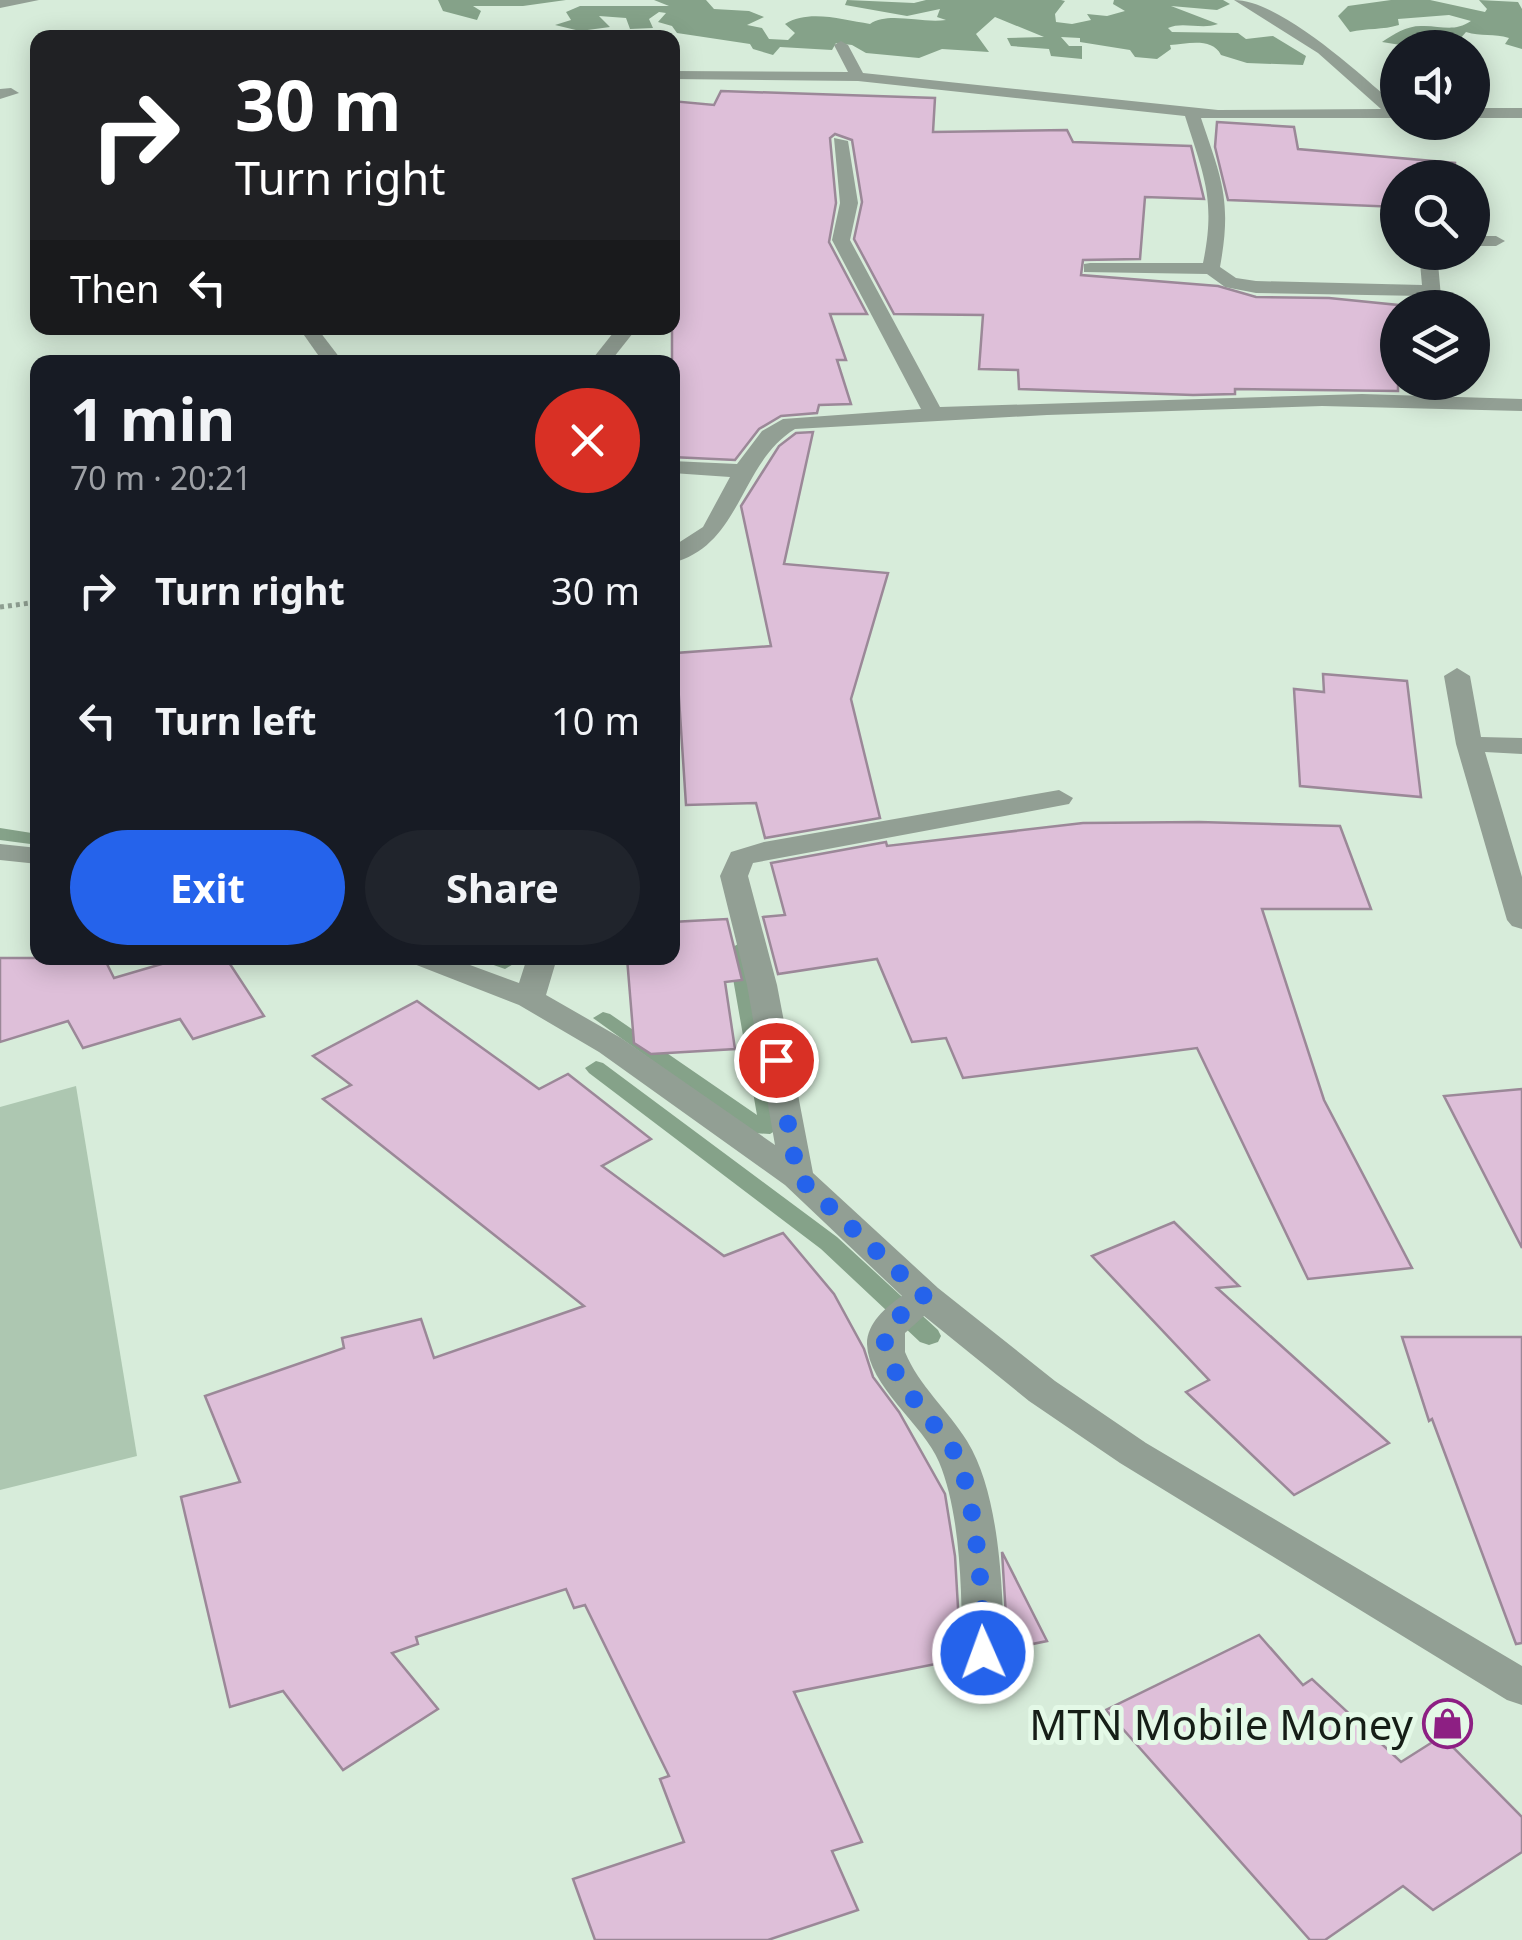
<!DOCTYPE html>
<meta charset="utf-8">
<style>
:root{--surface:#171b24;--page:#20242c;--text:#f1f3f6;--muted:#9ea1a6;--accent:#2563eb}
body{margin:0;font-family:"Noto Sans",sans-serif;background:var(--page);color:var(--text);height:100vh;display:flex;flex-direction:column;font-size:38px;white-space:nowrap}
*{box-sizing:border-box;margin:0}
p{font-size:32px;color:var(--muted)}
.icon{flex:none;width:55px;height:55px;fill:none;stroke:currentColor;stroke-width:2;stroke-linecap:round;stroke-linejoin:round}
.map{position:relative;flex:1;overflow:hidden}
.panel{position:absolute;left:30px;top:355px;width:650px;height:610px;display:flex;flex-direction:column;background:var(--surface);border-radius:20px;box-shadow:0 5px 25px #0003}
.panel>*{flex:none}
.banner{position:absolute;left:30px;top:30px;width:650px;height:305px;border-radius:20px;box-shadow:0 5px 25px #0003;background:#202124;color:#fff;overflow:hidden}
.buttons{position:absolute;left:1380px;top:30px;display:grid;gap:20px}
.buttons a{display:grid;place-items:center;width:110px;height:110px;border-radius:50%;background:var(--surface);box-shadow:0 5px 25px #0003;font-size:50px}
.pin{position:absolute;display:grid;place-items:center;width:85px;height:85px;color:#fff;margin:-42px;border:5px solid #fff;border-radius:50%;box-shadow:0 2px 10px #0007}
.me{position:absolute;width:110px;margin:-55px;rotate:358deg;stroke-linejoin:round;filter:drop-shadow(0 0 8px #0008)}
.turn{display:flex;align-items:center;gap:35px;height:210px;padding:0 40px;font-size:45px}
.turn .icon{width:130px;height:130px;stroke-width:2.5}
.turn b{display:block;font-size:70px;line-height:85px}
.then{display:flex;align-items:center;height:95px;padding:0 40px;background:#0003;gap:20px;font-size:38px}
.round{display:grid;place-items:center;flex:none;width:105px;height:105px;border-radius:52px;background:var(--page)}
.summary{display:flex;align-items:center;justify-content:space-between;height:170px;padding:0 40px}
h1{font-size:60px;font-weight:700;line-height:75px}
.button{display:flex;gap:20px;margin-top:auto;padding:20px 40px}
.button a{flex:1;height:115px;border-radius:60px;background:var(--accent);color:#fff;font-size:40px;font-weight:700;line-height:115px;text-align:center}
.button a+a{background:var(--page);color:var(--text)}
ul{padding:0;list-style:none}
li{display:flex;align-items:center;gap:30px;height:130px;padding:0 40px}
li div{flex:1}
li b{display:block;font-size:38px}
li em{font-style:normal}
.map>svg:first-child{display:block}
</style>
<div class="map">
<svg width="1522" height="1940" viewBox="0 0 1522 1940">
<rect width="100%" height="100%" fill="#d7ecda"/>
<path fill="#adc7b1" d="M 76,1086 L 137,1456 L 0,1490 L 0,1107 Z"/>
<g fill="#85a289">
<path d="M 438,0 L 566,0 L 523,6 L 473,6 L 481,11 L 477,20 L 443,11 Z"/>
<path d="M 654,0 L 706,0 L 714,9 L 749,11 L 764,17 L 747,25 L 762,28 L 769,39 L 788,40 L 795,33 L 785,24 C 809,9 843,20 870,24 C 889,11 922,24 946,20 L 937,17 L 940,9 L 907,16 L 845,5 L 847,0 L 914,3 L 926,0 L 1061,0 L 1065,1 L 1055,14 L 1056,22 L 1072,24 L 1091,20 L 1087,14 L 1107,16 L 1125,11 L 1113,4 L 1114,0 L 1223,0 L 1230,4 L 1217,10 L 1171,6 L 1218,24 C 1201,30 1183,21 1168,28 L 1172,32 L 1238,33 L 1246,39 L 1273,36 L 1306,56 L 1303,65 L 1247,63 L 1221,55 C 1212,37 1187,44 1170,45 L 1171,49 L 1157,59 L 1135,57 L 1130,50 L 1080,42 L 1080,38 L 1061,37 L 1069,46 L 1082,46 L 1082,59 L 1051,56 L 1049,49 L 1011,46 L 1007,38 L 1044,37 L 995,17 L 976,34 L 989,52 L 942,49 L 919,58 L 866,53 L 852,45 L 836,43 L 832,50 L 780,47 L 773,55 L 753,49 L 750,44 L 677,33 L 672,26 L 658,22 L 666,13 L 659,12 L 649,19 L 653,28 L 630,29 L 626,18 L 599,16 L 610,27 L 580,31 L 555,25 L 571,20 L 566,12 L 580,6 L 669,6 Z"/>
<path d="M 1391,0 L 1430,0 L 1485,12 L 1487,9 L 1479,0 L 1518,2 L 1522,9 L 1522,49 L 1505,44 L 1509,38 C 1494,33 1481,37 1466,32 L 1459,40 L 1472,45 L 1465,47 L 1413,47 L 1382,42 C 1394,34 1406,26 1421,26 C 1440,25 1453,33 1471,21 L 1449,15 L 1398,19 L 1399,25 C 1383,30 1367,28 1350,32 L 1338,16 L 1348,6 Z"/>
</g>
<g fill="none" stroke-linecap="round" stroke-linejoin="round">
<g fill="#85a289" fill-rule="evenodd">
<path d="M 0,828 L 38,834 L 38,845 L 0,840 Z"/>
<path d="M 738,944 L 748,950 L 781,1127 L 770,1134 L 753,1133 L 593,1018 L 603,1012 L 610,1014 L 757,1115 L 728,950 Z"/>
<path d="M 482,958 L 509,958 L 515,963 L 505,969 L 485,962 Z"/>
<path d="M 596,1061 L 603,1063 L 837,1237 L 938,1330 L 941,1336 L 938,1342 L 929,1345 L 920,1342 L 821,1249 L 589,1073 L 585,1068 Z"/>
</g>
</g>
<g fill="#debfd9" stroke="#9b8898" stroke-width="2.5">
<path d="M 721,91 L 935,98 L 933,132 L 1067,130 L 1073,142 L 1191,146 L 1204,199 L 1145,197 L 1140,259 L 1083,260 L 1081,275 L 1218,286 L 1256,297 L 1329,298 L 1398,305 L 1398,391 L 1235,389 L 1235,394 L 1193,395 L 1019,389 L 1018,370 L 979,369 L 983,315 L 894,314 L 854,239 L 862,202 L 852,140 L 835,134 L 830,138 L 836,203 L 829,242 L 867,314 L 830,314 L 846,360 L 837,360 L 851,404 L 819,405 L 817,413 L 781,416 L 759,429 L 735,460 L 672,457 L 672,101 L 714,105 Z"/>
<path d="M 1217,122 L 1294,127 L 1298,149 L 1455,163 L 1454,178 L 1398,178 L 1398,207 L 1228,200 L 1215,147 Z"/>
<path d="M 813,432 L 784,564 L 888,573 L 851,699 L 880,818 L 765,838 L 756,803 L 686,805 L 676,653 L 771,646 L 741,506 L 779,446 L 796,433 Z"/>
<path d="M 1323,674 L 1407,681 L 1421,797 L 1300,786 L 1294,689 L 1324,692 Z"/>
<path d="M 1199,822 L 1340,826 L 1371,909 L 1262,909 L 1324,1100 L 1412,1268 L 1308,1279 L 1197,1048 L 963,1078 L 946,1038 L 912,1042 L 877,959 L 778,974 L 763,917 L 785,915 L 771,863 L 886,842 L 887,846 L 1083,823 Z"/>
<path d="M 727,919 L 742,980 L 725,982 L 735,1049 L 651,1054 L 634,1043 L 627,958 L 672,958 L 672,922 Z"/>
<path d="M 0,958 L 104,958 L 114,978 L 182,958 L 226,958 L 264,1016 L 193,1039 L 180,1019 L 83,1048 L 68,1021 L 0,1042 Z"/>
<path d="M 417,1001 L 539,1089 L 568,1074 L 651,1139 L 602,1166 L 724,1256 L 783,1233 L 834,1294 L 864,1349 L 873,1377 L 899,1412 L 945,1494 L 955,1556 L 961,1659 L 794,1692 L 862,1842 L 832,1851 L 858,1910 L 768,1940 L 595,1940 L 573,1879 L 684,1842 L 660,1779 L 669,1776 L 585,1605 L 574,1608 L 566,1589 L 416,1637 L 418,1644 L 392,1653 L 438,1709 L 343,1770 L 283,1691 L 230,1707 L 181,1497 L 240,1482 L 205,1396 L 344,1348 L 342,1338 L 421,1319 L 434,1358 L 584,1306 L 323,1099 L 351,1085 L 313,1056 Z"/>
<path d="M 1522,1089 L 1522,1248 L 1444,1096 Z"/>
<path d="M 1174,1222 L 1239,1286 L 1217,1288 L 1389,1443 L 1294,1495 L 1186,1392 L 1209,1380 L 1092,1256 Z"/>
<path d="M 1402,1337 L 1522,1337 L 1522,1643 L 1516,1644 L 1432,1419 L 1429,1421 Z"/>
<path d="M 1002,1552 L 1047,1641 L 1008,1649 Z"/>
<path d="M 1259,1635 L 1303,1685 L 1312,1679 L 1401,1762 L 1442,1736 L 1522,1817 L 1522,1852 L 1433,1910 L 1403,1886 L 1325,1940 L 1310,1940 L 1106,1710 Z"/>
</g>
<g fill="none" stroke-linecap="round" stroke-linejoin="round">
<path stroke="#8e9e91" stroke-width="5" stroke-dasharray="4 4" stroke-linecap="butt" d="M 0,607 L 38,602"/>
<g fill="#929f94" fill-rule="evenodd">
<path d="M 0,0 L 39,0 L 0,8 Z"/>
<path d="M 1234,0 C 1281,0 1362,76 1398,107 L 1398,118 L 1201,118 C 1222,180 1232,201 1220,267 L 1236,278 L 1256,281 L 1422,285 L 1419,252 L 1437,252 L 1442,308 L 1424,308 L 1423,296 L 1256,293 L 1225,287 L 1207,274 L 1084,272 L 1084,264 L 1090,263 L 1203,263 C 1216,200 1204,176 1185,116 L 858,81 L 672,79 L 672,71 L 848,72 L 834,45 L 841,41 L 848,45 L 863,73 L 1218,110 L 1381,109 L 1318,53 Z"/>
<path d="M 0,89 L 11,88 L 19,93 L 0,99 Z"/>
<rect x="1472" y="108" width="50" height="10"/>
<path d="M 834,138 L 848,141 L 858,203 L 850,240 L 940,407 L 1362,394 L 1522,399 L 1522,411 L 1322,406 L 1047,415 L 795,429 C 739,463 742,545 672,563 L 672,547 L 703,527 L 730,477 L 672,473 L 672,461 L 737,464 L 762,431 L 783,419 L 921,409 L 832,240 L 840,203 Z"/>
<path d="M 1472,236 L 1496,236 L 1505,241 L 1496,246 L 1472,246 Z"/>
<path d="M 299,328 L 317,328 L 343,362 L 323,362 Z"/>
<path d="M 617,328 L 637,328 L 610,362 L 590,362 Z"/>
<path d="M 1457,668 L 1470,676 L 1481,737 L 1522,738 L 1522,754 L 1485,752 L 1522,877 L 1522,929 L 1512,926 L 1507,920 L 1456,744 L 1444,676 Z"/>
<path d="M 1059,790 L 1073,798 L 1069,804 L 753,863 L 748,876 L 777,985 L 813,1173 L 938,1288 L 1055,1381 L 1146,1443 L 1522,1666 L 1522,1705 L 1507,1700 L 1120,1463 L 1029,1401 L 924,1316 L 905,1333 L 905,1352 C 919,1386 948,1410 967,1441 C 1000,1494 1003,1591 1004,1653 L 998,1665 L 983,1670 L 968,1665 L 962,1653 C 962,1596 961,1514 939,1462 C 924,1425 868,1386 867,1344 C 867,1323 886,1307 902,1296 L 785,1185 L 599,1052 L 519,1005 L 414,964 L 410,958 L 451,958 L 519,983 L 527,958 L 557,958 L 546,995 L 621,1038 L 775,1145 L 747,985 L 720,876 L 731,852 L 764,842 Z"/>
<path d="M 0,844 L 38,848 L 38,864 L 0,860 Z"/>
</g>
</g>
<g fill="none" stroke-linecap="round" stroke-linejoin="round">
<path stroke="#2563eb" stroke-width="18" stroke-dasharray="0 32.4" d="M 776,1060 L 798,1177 L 925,1297 C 910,1309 887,1320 885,1341 C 882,1368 937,1425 953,1450 C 975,1484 985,1610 983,1653"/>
</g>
<defs>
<symbol id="shop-ring" viewBox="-11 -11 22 22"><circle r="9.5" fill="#e4f9e7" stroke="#8d1f83" stroke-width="1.5"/><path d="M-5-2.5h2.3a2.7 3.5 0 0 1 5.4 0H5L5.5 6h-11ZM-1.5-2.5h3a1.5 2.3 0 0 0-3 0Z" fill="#8d1f83"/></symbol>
</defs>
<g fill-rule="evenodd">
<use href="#shop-ring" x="1420" y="1696" width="55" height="55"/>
</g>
<g text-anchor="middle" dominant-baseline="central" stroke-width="10" stroke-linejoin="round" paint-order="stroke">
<g font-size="42" fill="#161e17" stroke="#e4f9e7" text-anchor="end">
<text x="1413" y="1723">MTN Mobile Money</text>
</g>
</g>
</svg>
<div class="buttons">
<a><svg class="icon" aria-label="sound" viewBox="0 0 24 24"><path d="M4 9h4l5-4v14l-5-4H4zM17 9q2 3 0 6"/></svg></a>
<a><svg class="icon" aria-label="search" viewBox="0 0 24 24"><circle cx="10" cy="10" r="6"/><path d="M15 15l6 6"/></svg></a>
<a><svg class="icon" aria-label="layers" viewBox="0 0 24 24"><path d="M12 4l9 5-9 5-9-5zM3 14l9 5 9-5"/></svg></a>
</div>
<div class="pin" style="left:776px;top:1060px;background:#d93025"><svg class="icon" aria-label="arrive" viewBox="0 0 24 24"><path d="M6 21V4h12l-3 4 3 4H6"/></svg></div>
<svg class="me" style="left:983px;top:1653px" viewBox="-20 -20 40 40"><circle r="17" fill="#2563eb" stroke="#fff" stroke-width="3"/><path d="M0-11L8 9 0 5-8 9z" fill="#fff"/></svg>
<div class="banner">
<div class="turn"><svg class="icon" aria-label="right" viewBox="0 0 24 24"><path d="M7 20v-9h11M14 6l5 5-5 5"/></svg><div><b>30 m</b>Turn right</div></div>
<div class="then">Then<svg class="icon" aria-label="left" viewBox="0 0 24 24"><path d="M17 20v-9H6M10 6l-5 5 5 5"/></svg></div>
</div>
<section class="panel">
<div class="summary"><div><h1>1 min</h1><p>70 m · 20:21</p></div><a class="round" style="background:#d93025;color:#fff"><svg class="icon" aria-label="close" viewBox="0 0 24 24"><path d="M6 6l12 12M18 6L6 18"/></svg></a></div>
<ul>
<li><svg class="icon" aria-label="right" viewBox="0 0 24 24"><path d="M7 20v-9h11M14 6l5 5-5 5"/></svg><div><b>Turn right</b></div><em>30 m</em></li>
<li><svg class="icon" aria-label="left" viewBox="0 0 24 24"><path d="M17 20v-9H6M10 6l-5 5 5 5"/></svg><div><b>Turn left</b></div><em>10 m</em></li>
</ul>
<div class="button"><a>Exit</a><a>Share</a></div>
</section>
</div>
